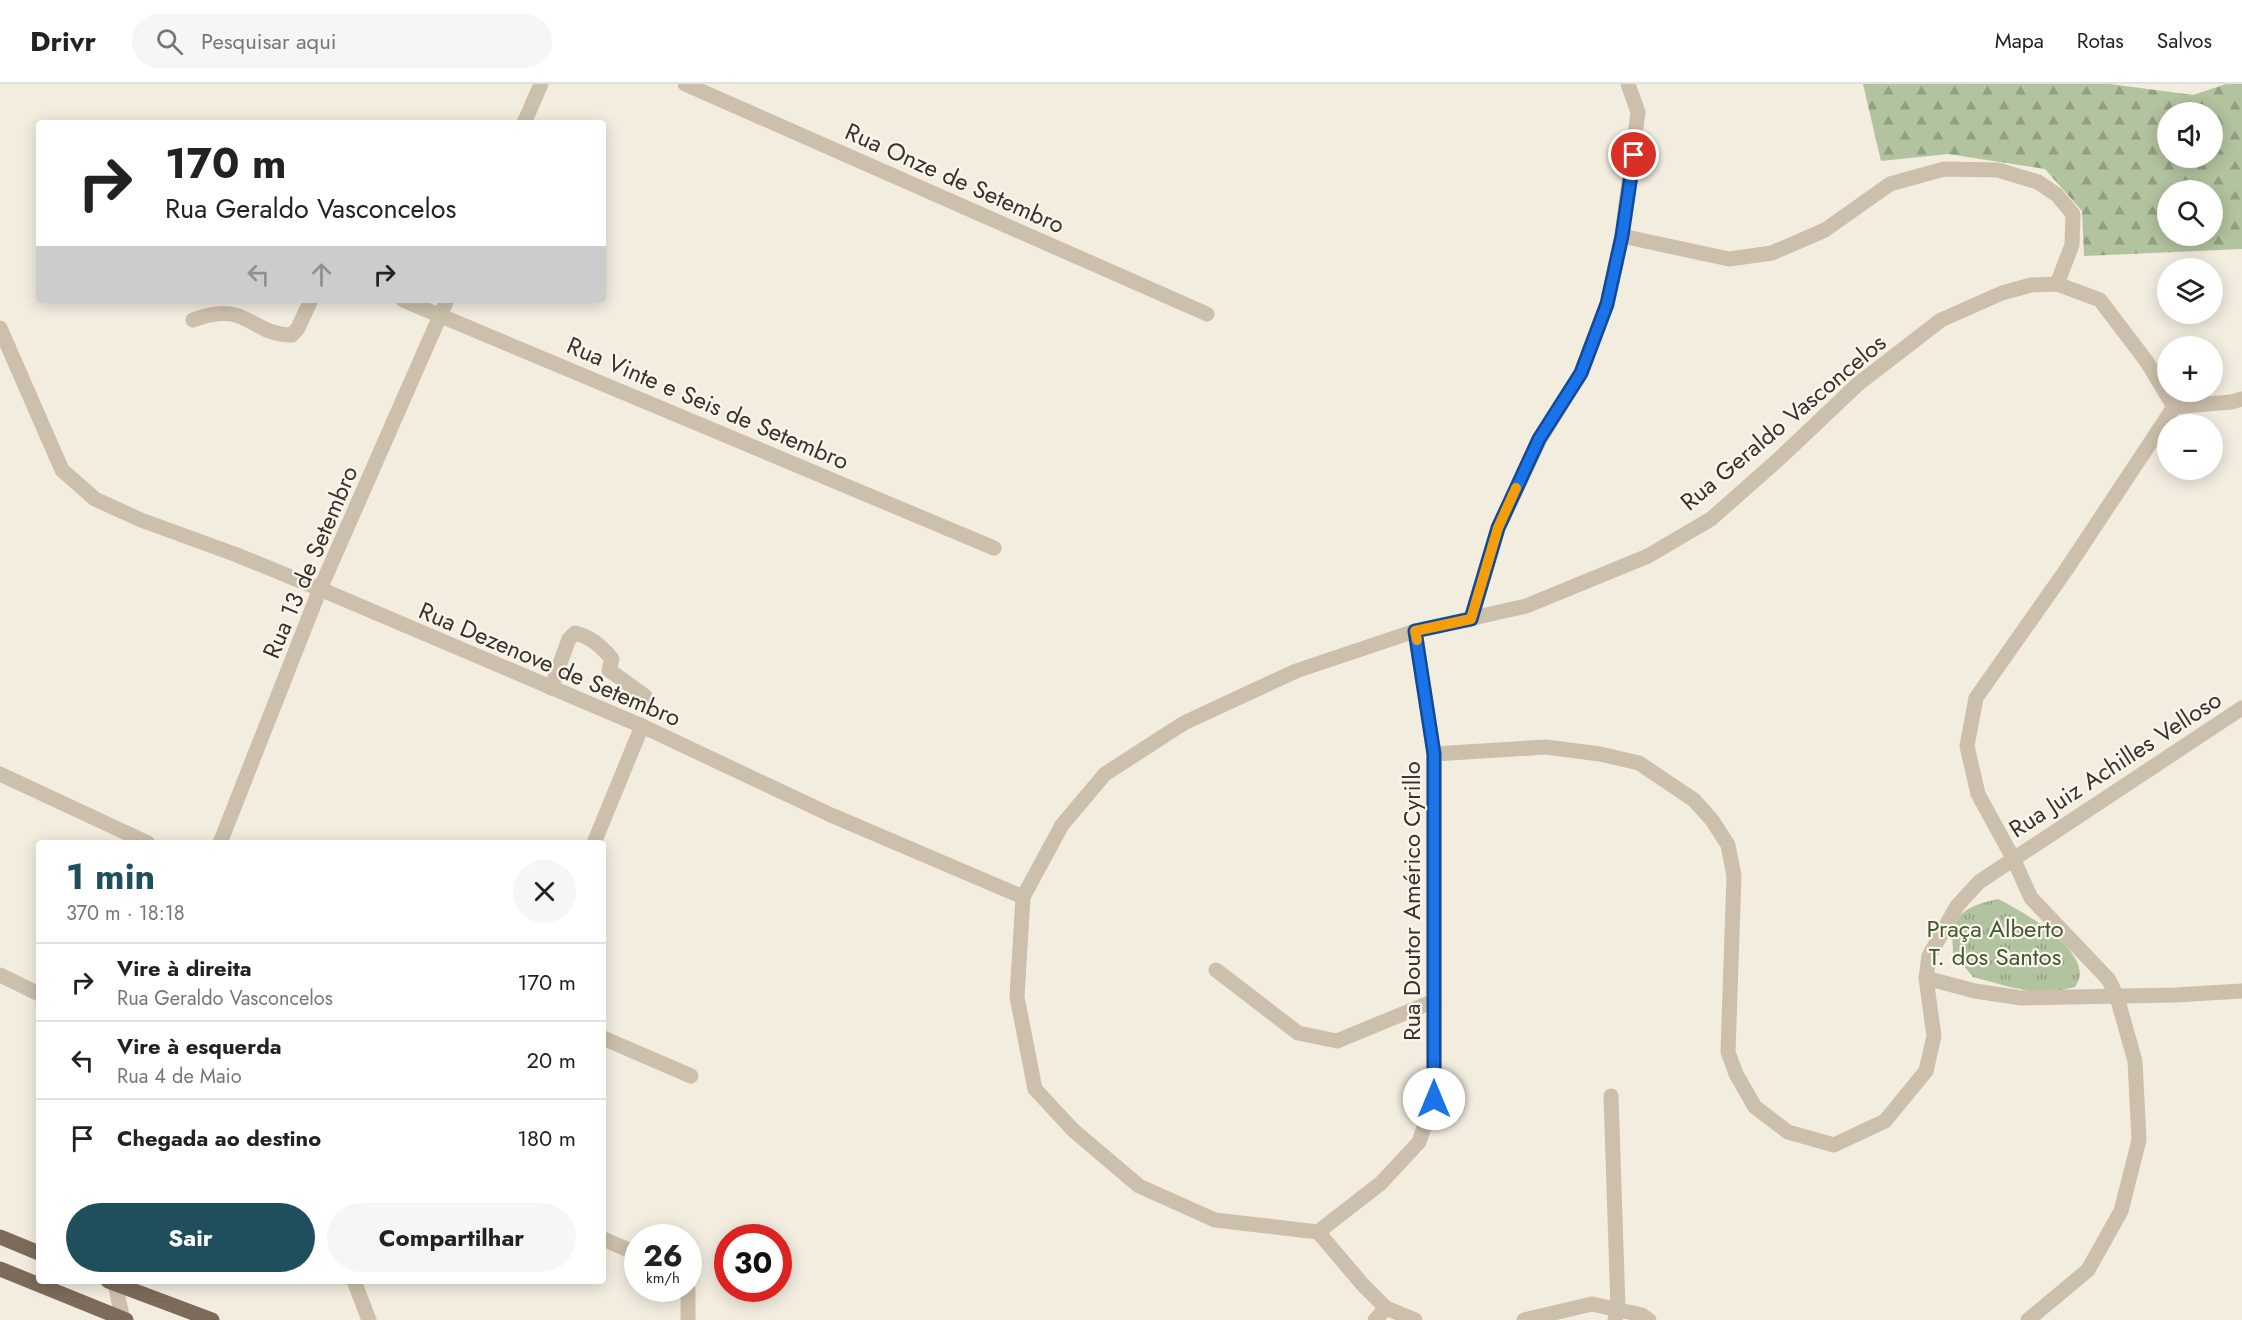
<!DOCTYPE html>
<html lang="pt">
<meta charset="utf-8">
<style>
:root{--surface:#fff;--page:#f6f6f6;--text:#222;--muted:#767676;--line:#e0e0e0;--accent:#1f4f5c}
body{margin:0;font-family:Jost,sans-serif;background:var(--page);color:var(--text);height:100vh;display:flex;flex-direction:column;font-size:22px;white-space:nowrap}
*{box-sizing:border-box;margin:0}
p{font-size:20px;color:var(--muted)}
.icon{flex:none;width:33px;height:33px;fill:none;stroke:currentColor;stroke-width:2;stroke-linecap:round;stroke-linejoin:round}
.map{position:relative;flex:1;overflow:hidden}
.details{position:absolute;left:36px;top:756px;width:570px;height:444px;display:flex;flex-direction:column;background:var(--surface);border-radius:6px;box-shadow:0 3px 15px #0003}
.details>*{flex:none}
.top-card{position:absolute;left:36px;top:36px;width:570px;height:183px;border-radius:6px;box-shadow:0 3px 15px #0003;background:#fff;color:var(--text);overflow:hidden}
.buttons{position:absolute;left:2157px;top:18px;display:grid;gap:12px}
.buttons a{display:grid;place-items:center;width:66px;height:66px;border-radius:50%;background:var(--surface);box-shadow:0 3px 15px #0003;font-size:30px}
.speed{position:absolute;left:624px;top:1140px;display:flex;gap:12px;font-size:30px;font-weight:700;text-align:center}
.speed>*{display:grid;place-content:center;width:78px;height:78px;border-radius:50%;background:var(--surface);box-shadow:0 3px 15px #0003;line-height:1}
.speed small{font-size:15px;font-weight:400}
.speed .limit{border:9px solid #d22;background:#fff;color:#111}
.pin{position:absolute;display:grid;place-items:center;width:51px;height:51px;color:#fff;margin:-26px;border:3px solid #fff;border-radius:50%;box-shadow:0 2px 6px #0007}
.me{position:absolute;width:66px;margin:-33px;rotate:0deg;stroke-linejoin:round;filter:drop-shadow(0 0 4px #0008)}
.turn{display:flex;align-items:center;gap:21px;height:126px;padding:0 30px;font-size:27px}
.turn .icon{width:78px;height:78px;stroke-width:2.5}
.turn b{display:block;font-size:42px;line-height:51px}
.lanes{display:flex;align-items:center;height:57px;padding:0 30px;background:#0003;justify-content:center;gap:30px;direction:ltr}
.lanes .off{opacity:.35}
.round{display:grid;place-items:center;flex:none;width:63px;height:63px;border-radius:32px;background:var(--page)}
.overview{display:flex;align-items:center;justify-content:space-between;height:102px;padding:0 30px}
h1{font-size:36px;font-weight:700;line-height:45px;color:var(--accent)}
.button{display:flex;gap:12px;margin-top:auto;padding:12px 30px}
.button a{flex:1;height:69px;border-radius:36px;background:var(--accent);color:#fff;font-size:24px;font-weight:700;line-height:69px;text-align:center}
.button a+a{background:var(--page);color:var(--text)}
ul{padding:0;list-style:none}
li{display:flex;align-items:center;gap:18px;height:78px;padding:0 30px;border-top:2px solid var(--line)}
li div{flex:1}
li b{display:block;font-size:22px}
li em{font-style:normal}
header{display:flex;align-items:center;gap:36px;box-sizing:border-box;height:84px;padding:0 30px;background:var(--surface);border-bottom:2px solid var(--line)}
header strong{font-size:28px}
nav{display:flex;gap:33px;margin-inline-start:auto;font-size:21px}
.search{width:420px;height:54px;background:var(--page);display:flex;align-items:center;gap:15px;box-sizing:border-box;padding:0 21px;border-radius:33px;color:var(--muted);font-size:22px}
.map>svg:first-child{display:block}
</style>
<header>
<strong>Drivr</strong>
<div class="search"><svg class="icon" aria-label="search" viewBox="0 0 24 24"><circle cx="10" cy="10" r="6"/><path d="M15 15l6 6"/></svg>Pesquisar aqui</div>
<nav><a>Mapa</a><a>Rotas</a><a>Salvos</a></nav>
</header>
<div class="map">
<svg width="2242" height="1236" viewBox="0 0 2242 1236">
<defs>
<pattern id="forest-firs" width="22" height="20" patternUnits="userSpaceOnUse" patternTransform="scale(1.5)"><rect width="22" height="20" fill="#b2c39f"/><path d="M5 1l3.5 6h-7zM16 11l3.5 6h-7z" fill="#929f82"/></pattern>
<pattern id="park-tufts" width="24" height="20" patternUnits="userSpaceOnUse" patternTransform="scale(1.5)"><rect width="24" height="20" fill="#b2c39f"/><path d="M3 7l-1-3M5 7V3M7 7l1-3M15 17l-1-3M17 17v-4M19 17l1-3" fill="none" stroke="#929f82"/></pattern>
</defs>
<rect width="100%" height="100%" fill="#f3ede0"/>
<path fill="url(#forest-firs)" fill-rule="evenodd" d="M 1863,0 L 2110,0 L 2193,11 L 2226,0 L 2242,0 L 2242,165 L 2084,172 L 2082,127 L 2045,85 L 1948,70 L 1881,77 ZM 2168,28 L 2212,28 L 2212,74 L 2168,74 ZM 2212,106 L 2212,152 L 2168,152 L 2168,106 Z"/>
<path fill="url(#park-tufts)" d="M 1998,815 C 2022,827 2079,859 2080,890 C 2080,894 2077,900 2075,903 L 2045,910 L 2010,903 L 1973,893 L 1953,869 C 1953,861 1951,848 1954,841 C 1962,823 1981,819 1998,815 Z"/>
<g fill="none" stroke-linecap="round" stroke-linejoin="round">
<g stroke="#ccbfab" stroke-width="15">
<path d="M 685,0 L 1207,230"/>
<path d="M 524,39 L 541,0"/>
<path d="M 1622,152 L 1729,175 L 1772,169 L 1825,146 L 1890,100 L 1944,85 L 1998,86 L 2038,98 L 2057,111 L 2073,130 L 2072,161 L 2057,200"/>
<path d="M 403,216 L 994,464"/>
<path d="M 193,236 C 247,215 250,251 292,251 L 298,244 L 311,216"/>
<path d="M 0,244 L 62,386 L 95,415 L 141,436 L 237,471 L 320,505 L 642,642 L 831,731 L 1023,813"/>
<path d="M 2174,323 L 2231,318 L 2242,315"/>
<path d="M 1471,535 L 1498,444 L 1540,355 L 1581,289 L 1607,220 L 1622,152 L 1638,28 L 1628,0"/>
<path d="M 551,604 L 569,555 L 575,549 C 591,553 601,562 612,575 L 609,586 L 645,612"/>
<path d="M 1434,670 L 1546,663 L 1600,670 L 1639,679 L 1694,716 L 1712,736 L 1728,761 L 1734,792 L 1728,968 L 1736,990 L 1755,1023 L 1788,1048 L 1834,1061 L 1885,1037 L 1926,987 L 1934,952 L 1926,894 L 1929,872 L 1957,822 L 1979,798 L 2242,624"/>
<path d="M 0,690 L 148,759"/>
<path d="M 220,759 L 320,505 L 447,216"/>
<path d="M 594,759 L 642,642"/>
<path d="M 1216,886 L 1298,949 L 1337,957 L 1434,917"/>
<path d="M 0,891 L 39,910"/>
<path d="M 1926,894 L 1975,907 L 2021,914 L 2176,911 L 2242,907"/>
<path d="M 603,954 L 691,992"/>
<path d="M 1611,1012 L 1618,1224 L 1615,1236"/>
<path d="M 1318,1148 L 1381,1099 L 1419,1058 L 1434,1015 L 1434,670 L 1415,547"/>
<path d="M 603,1155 L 638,1170"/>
<path d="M 354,1197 L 369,1236"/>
<path d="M 115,1200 L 123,1236"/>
<path d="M 688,1236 L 688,1204"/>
<path d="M 1375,1236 L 1386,1224"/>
<path d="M 1415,1236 L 1386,1224 L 1363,1201 L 1318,1148 L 1215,1136 L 1139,1102 L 1073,1046 L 1035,1005 L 1017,913 L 1023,813 L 1062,741 L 1105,690 L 1184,639 L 1296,587 L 1415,547 L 1526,522 L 1648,472 L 1711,435 L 1781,373 L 1858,300 L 1941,236 L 2002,209 L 2031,201 L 2057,200 L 2100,216 L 2147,278 L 2174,323 L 2066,486 L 1976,614 L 1967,662 L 1978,710 L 2013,774 L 2031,814 L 2109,896 L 2117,913 L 2135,977 L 2139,1056 L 2121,1127 L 2088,1186 L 2028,1236"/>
<path d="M 1524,1236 L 1592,1220 L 1642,1231 L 1649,1236"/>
</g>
<g stroke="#7c6b5b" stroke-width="15">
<path d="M 0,1153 L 39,1169"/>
<path d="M 0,1185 L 126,1236"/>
<path d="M 108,1197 L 212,1236"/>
</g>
</g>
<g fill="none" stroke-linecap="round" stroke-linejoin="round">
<defs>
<path id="route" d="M 1434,1015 L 1434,670 L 1415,547 L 1471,535 L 1498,444 L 1539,355 L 1581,289 L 1607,220 L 1622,152 L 1634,71"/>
</defs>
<use href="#route" stroke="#114b97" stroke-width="15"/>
<use href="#route" stroke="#1a73e8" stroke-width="10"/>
<path stroke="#f59e0b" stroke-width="10" d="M 1417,556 L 1415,547 L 1471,535 L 1498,444 L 1516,404"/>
</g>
<g text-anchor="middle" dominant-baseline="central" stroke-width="4.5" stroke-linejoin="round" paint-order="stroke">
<g font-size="24" fill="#3a322a" stroke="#fbf6ed">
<text transform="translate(955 94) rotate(24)">Rua Onze de Setembro</text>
<text transform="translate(708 319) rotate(23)">Rua Vinte e Seis de Setembro</text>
<text transform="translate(1783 338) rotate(-40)">Rua Geraldo Vasconcelos</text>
<text transform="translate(310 478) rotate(-67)">Rua 13 de Setembro</text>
<text transform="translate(550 580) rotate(23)">Rua Dezenove de Setembro</text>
<text transform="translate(2115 680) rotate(-33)">Rua Juiz Achilles Velloso</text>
<text transform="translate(1411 817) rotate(-90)">Rua Doutor Américo Cyrillo</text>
</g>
<g font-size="24" fill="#42592e" stroke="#fbf6ed">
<text x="1995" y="844">Praça Alberto<tspan x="1995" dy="28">T. dos Santos</tspan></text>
</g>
</g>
</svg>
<div class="buttons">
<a><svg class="icon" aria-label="sound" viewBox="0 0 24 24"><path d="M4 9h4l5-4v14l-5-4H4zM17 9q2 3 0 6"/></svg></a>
<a><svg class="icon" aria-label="search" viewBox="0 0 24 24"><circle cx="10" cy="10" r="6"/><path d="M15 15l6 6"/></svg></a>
<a><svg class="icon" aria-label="layers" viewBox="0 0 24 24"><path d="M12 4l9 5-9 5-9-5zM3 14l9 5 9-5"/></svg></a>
<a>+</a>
<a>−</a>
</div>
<div class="speed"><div>26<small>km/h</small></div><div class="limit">30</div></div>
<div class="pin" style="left:1634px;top:71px;background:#d93025"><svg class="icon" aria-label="arrive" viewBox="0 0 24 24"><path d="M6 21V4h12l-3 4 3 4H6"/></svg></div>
<svg class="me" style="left:1434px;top:1015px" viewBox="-20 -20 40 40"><circle r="19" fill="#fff"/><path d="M0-13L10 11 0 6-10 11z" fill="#1a73e8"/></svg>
<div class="top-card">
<div class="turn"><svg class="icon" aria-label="right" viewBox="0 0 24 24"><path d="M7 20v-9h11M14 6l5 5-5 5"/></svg><div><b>170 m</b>Rua Geraldo Vasconcelos</div></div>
<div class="lanes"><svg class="icon off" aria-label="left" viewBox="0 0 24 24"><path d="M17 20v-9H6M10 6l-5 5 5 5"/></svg><svg class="icon off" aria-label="ahead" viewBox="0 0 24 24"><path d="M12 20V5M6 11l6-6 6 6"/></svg><svg class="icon" aria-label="right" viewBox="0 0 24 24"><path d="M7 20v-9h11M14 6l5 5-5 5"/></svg></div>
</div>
<section class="details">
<div class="overview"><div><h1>1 min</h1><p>370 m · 18:18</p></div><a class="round"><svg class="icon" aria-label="close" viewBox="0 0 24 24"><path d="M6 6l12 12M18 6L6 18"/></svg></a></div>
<ul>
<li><svg class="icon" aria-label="right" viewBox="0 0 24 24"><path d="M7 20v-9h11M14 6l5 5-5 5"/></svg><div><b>Vire à direita</b><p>Rua Geraldo Vasconcelos</p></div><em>170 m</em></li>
<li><svg class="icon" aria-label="left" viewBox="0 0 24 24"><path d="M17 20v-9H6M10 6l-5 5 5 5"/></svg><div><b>Vire à esquerda</b><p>Rua 4 de Maio</p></div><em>20 m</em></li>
<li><svg class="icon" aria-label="arrive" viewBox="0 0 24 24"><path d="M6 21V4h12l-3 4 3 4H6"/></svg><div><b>Chegada ao destino</b></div><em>180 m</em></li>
</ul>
<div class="button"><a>Sair</a><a>Compartilhar</a></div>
</section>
</div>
